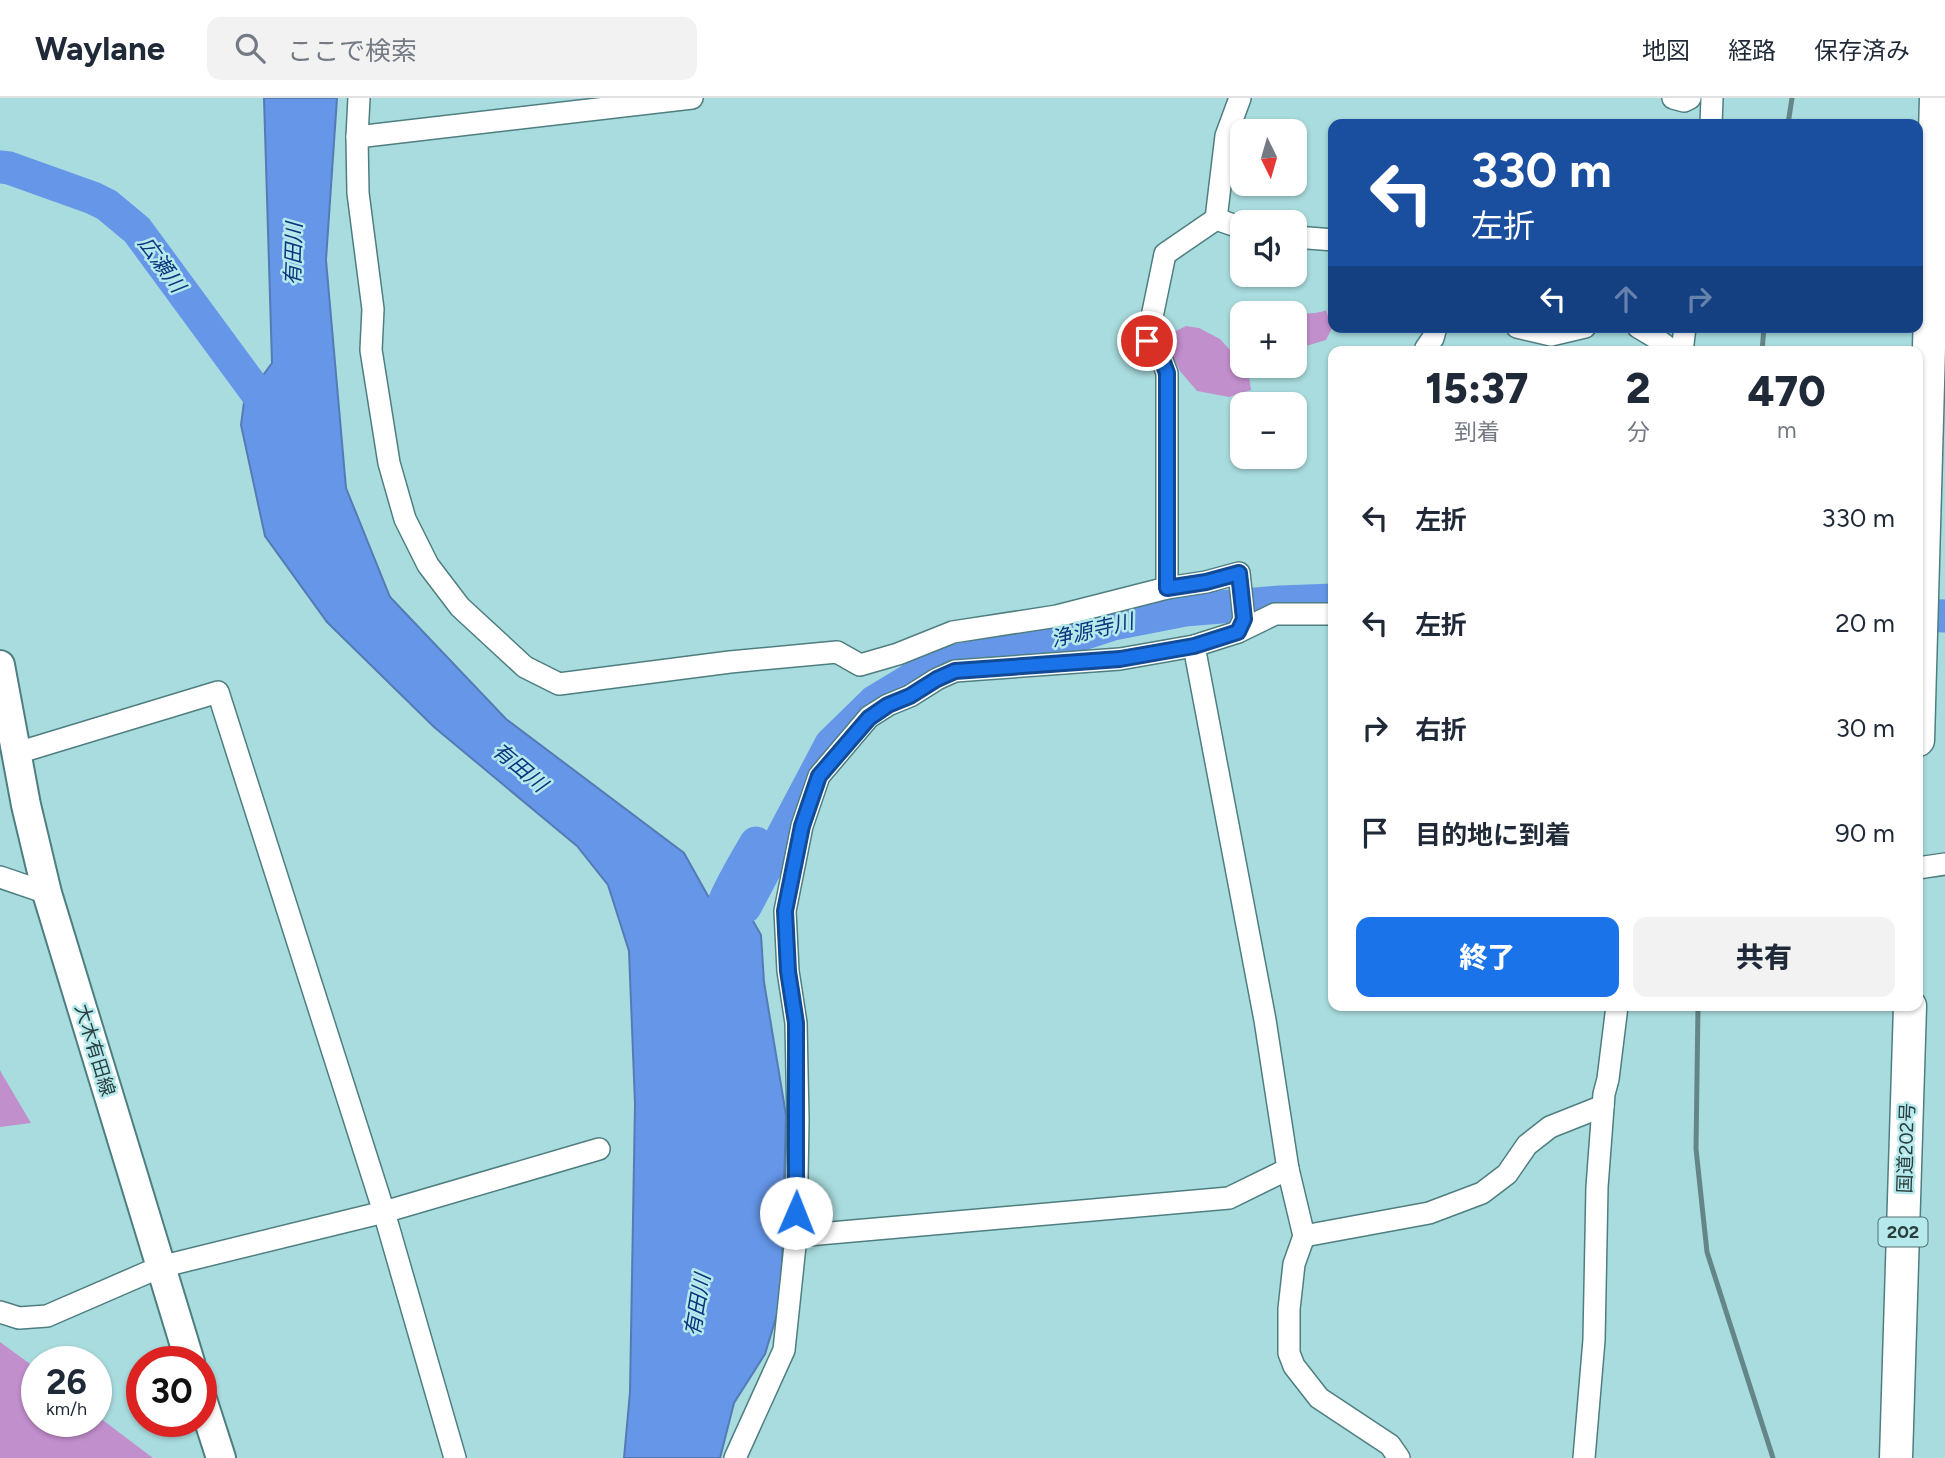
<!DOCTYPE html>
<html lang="ja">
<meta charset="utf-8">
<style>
:root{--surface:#fff;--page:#f2f2f3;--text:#1f2937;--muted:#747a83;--line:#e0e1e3;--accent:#1a73e8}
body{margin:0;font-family:Figtree,"Noto Sans JP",sans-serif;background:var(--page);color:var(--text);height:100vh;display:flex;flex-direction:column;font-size:26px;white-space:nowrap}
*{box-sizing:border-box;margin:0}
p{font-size:23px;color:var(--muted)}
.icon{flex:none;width:38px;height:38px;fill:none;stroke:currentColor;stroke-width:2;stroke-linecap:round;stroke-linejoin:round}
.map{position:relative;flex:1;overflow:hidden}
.sheet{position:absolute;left:1328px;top:248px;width:595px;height:665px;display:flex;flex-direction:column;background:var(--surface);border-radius:14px;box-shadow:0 2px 5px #0004}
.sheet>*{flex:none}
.guide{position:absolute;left:1328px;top:21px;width:595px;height:214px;border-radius:14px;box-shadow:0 2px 5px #0004;background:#1a4fa0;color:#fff;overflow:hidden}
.needle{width:46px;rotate:175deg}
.fabs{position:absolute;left:1230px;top:21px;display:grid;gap:14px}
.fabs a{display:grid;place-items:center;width:77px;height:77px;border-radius:14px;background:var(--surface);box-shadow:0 2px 5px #0004;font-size:35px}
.speed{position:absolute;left:21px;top:1248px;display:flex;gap:14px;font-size:35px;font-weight:700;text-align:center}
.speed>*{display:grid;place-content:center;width:91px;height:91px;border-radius:50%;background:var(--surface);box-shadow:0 2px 5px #0004;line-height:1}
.speed small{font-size:18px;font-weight:400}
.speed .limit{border:10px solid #d22;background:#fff;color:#111}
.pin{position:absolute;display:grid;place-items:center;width:60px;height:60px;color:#fff;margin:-30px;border:4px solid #fff;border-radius:50%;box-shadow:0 2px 7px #0007}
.me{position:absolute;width:77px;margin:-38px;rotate:1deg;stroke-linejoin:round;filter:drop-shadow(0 0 5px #0008)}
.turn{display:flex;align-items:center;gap:24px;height:147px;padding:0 28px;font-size:32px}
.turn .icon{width:91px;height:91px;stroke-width:2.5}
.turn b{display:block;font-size:49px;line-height:60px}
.lanes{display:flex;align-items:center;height:66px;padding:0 28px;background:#0003;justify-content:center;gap:35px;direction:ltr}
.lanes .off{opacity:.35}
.eta{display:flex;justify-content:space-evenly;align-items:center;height:119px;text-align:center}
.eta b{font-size:42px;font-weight:800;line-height:49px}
.action{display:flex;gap:14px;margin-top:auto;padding:14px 28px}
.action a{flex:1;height:80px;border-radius:14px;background:var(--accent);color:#fff;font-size:28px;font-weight:800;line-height:80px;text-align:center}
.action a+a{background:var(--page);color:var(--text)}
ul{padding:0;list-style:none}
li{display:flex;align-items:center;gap:21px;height:105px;padding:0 28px}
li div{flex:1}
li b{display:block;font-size:26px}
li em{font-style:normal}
header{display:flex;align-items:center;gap:42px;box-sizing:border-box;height:98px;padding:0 35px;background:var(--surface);border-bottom:2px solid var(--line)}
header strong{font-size:33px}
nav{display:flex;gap:38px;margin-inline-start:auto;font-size:24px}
.search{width:490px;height:63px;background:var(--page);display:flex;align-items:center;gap:18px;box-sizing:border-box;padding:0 24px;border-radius:14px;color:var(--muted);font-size:26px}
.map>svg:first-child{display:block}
</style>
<header>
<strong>Waylane</strong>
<div class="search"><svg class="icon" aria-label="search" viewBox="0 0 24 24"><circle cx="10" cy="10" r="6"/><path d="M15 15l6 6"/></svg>ここで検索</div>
<nav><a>地図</a><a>経路</a><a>保存済み</a></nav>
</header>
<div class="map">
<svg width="1945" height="1360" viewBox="0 0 1945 1360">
<rect width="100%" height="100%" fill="#a9dcde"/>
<g fill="#c28fcd">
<path d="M 1326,212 L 1332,230 L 1326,242 L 1306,248 L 1295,248 L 1295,215 L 1281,215 C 1295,214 1313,218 1326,212 Z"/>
<path d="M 1186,228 L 1199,230 L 1220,241 L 1248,272 L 1251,292 L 1229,299 L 1197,293 L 1180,273 L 1170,253 L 1174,234 Z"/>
<path d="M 0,972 L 2,976 L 31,1025 L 0,1029 Z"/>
<path d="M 0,1244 L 37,1271 L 37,1323 L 96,1323 L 96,1317 L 153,1360 L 0,1360 Z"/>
</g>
<path fill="#6596e8" stroke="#537bb5" stroke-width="2" d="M 264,0 L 337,0 L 326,162 L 346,390 L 390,499 L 506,621 L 684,755 L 718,816 L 732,819 L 745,809 L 761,837 L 764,884 L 786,1017 L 781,1203 L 765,1256 L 734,1305 L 720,1360 L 624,1360 L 630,1294 L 635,1006 L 629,853 L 608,787 L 577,748 L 434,629 L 327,524 L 265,438 L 241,327 L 248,274 L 261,280 L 272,265 Z"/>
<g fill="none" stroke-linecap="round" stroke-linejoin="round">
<g stroke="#6596e8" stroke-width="33">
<path d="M 0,69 L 9,70 L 93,100 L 107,107 L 137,132 L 273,317"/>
<path d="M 1918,517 L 1945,518"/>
<path d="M 708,860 C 714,816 734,782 756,745 L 745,809 L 831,646 L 874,604 L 927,572 L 959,562 L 1076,538 L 1113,526 L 1185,512 L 1280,504 L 1334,502"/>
</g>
<defs>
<g id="minor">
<path d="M 359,0 L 357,39 L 358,95 L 373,211 L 371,252 L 389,365 L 405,421 L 428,467 L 460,509 L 525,569 L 559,586 L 730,564 L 837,554 L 860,567 L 898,556 L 953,534 L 1057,518 L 1167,490 L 1206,484 L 1239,475 L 1244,521 L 1238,534"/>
<path d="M 1673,0 L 1684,3 L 1690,0"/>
<path d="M 1711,26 L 1712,0"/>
<path d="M 357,39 L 692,0"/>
<path d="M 1216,121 L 1242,130"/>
<path d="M 1295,139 L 1334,142"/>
<path d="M 1517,229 L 1551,237 L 1585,229"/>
<path d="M 1638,229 L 1653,238 L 1674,254"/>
<path d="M 1428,254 L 1426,250 L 1433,240 L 1436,229"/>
<path d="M 1682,254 L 1685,229"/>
<path d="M 1167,490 L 1167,275 L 1158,252 L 1147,243 L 1165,156 L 1216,121 L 1226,38 L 1240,0"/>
<path d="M 1194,548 L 1265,922 L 1288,1071 L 1304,1138 L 1294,1166 L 1289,1211 L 1289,1255 L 1294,1268 L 1319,1300 L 1390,1347 L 1399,1360"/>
<path d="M 17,655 L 218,594 L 384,1114 L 455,1360"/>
<path d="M 1918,770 L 1945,766"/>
<path d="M 0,779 L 47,795"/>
<path d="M 796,1138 L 1229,1100 L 1288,1071"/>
<path d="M 1304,1138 L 1429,1115 L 1482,1095 L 1507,1076 L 1527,1047 L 1550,1029 L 1603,1008"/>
<path d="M 0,1214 L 19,1220 L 47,1218 L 160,1169 L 384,1114 L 599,1051"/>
<path d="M 735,1360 L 784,1252 L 796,1138 L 798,1022 L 796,925 L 788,873 L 785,813 L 802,728 L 819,678 L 869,619 L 888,607 L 910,598 L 937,581 L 955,573 L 1120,561 L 1194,548 L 1238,534 L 1275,516 L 1334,516"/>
<path d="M 1584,1360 L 1594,1242 L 1597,1089 L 1604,996 L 1608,981 L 1617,908"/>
</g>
<g id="major">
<path d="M 0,567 L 26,707 L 47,795 L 190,1264"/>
<path d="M 201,1298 L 221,1360"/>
</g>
<g id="highway">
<path d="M 1918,642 L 1936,0"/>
<path d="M 1896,1360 L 1910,908"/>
</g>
</defs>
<use href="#minor" stroke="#4f7e81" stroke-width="24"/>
<use href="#major" stroke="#4f7e81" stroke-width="32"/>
<use href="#highway" stroke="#4f7e81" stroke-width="35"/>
<use href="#minor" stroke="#fff" stroke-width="21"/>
<use href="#major" stroke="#fff" stroke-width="28"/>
<use href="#highway" stroke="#fff" stroke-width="32"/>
<g stroke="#648688" stroke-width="5">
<path d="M 1788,26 L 1792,0"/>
<path d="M 1762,254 L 1764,229"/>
<path d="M 1698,908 L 1696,1051 L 1707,1154 L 1773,1360"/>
</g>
</g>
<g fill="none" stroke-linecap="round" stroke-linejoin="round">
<defs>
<path id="route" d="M 796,1115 L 796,925 L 788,873 L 785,813 L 802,728 L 819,678 L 869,620 L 888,607 L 910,598 L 937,581 L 955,573 L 1120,561 L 1194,548 L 1238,534 L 1244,521 L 1239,475 L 1206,484 L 1167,490 L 1167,275 L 1158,251 L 1147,243"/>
</defs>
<use href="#route" stroke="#114b97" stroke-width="18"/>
<use href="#route" stroke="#1a73e8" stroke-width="12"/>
</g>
<g text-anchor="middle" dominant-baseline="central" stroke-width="5" stroke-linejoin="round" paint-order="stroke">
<rect fill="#b6e9eb" stroke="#537172" stroke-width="2" x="1878.5" y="1119.5" width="49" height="29" rx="5"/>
<g font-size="18" font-weight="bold" fill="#293d3e">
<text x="1903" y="1134">202</text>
</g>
<g font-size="19" fill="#293d3e" stroke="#b6e9eb">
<text transform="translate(95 952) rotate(73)">大木有田線</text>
<text transform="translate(1906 1050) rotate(-88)">国道202号</text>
</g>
<g font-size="21" font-style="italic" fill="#0a367e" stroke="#b6e9eb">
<text transform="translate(293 156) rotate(-88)">有田川</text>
<text transform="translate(162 166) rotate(54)">広瀬川</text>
<text transform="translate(1092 532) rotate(-13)">浄源寺川</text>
<text transform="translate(520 669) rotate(40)">有田川</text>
<text transform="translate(697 1207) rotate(-80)">有田川</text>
</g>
</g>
</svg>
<div class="fabs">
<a><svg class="needle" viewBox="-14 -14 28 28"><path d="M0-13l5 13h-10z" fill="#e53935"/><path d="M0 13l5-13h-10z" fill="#747a83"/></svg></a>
<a><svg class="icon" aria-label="sound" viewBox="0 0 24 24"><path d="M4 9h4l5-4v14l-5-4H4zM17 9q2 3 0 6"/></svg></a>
<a>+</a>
<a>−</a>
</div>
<div class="speed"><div>26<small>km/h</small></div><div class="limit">30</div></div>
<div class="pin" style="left:1147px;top:243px;background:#d93025"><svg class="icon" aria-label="arrive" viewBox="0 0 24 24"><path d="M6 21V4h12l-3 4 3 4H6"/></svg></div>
<svg class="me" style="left:796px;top:1115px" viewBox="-20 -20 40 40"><circle r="19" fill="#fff"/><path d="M0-13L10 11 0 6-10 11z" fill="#1a73e8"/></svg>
<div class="guide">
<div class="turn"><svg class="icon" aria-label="left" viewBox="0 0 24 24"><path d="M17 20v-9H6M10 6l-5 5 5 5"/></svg><div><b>330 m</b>左折</div></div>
<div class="lanes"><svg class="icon" aria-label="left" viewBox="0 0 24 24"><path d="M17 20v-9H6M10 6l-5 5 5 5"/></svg><svg class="icon off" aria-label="ahead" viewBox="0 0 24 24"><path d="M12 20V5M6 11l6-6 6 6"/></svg><svg class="icon off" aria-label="right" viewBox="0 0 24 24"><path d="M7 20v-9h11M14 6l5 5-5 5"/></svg></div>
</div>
<section class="sheet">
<div class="eta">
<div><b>15:37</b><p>到着</p></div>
<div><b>2</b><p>分</p></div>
<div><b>470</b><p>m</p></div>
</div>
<ul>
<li><svg class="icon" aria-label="left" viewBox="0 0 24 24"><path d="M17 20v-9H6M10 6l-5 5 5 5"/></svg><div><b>左折</b></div><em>330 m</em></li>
<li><svg class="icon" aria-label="left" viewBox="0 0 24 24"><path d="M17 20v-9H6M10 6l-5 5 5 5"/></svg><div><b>左折</b></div><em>20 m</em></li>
<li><svg class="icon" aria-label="right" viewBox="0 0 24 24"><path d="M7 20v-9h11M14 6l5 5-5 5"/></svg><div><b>右折</b></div><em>30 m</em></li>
<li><svg class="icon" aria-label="arrive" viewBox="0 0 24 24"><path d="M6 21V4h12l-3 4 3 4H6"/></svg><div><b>目的地に到着</b></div><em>90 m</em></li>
</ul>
<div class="action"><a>終了</a><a>共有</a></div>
</section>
</div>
